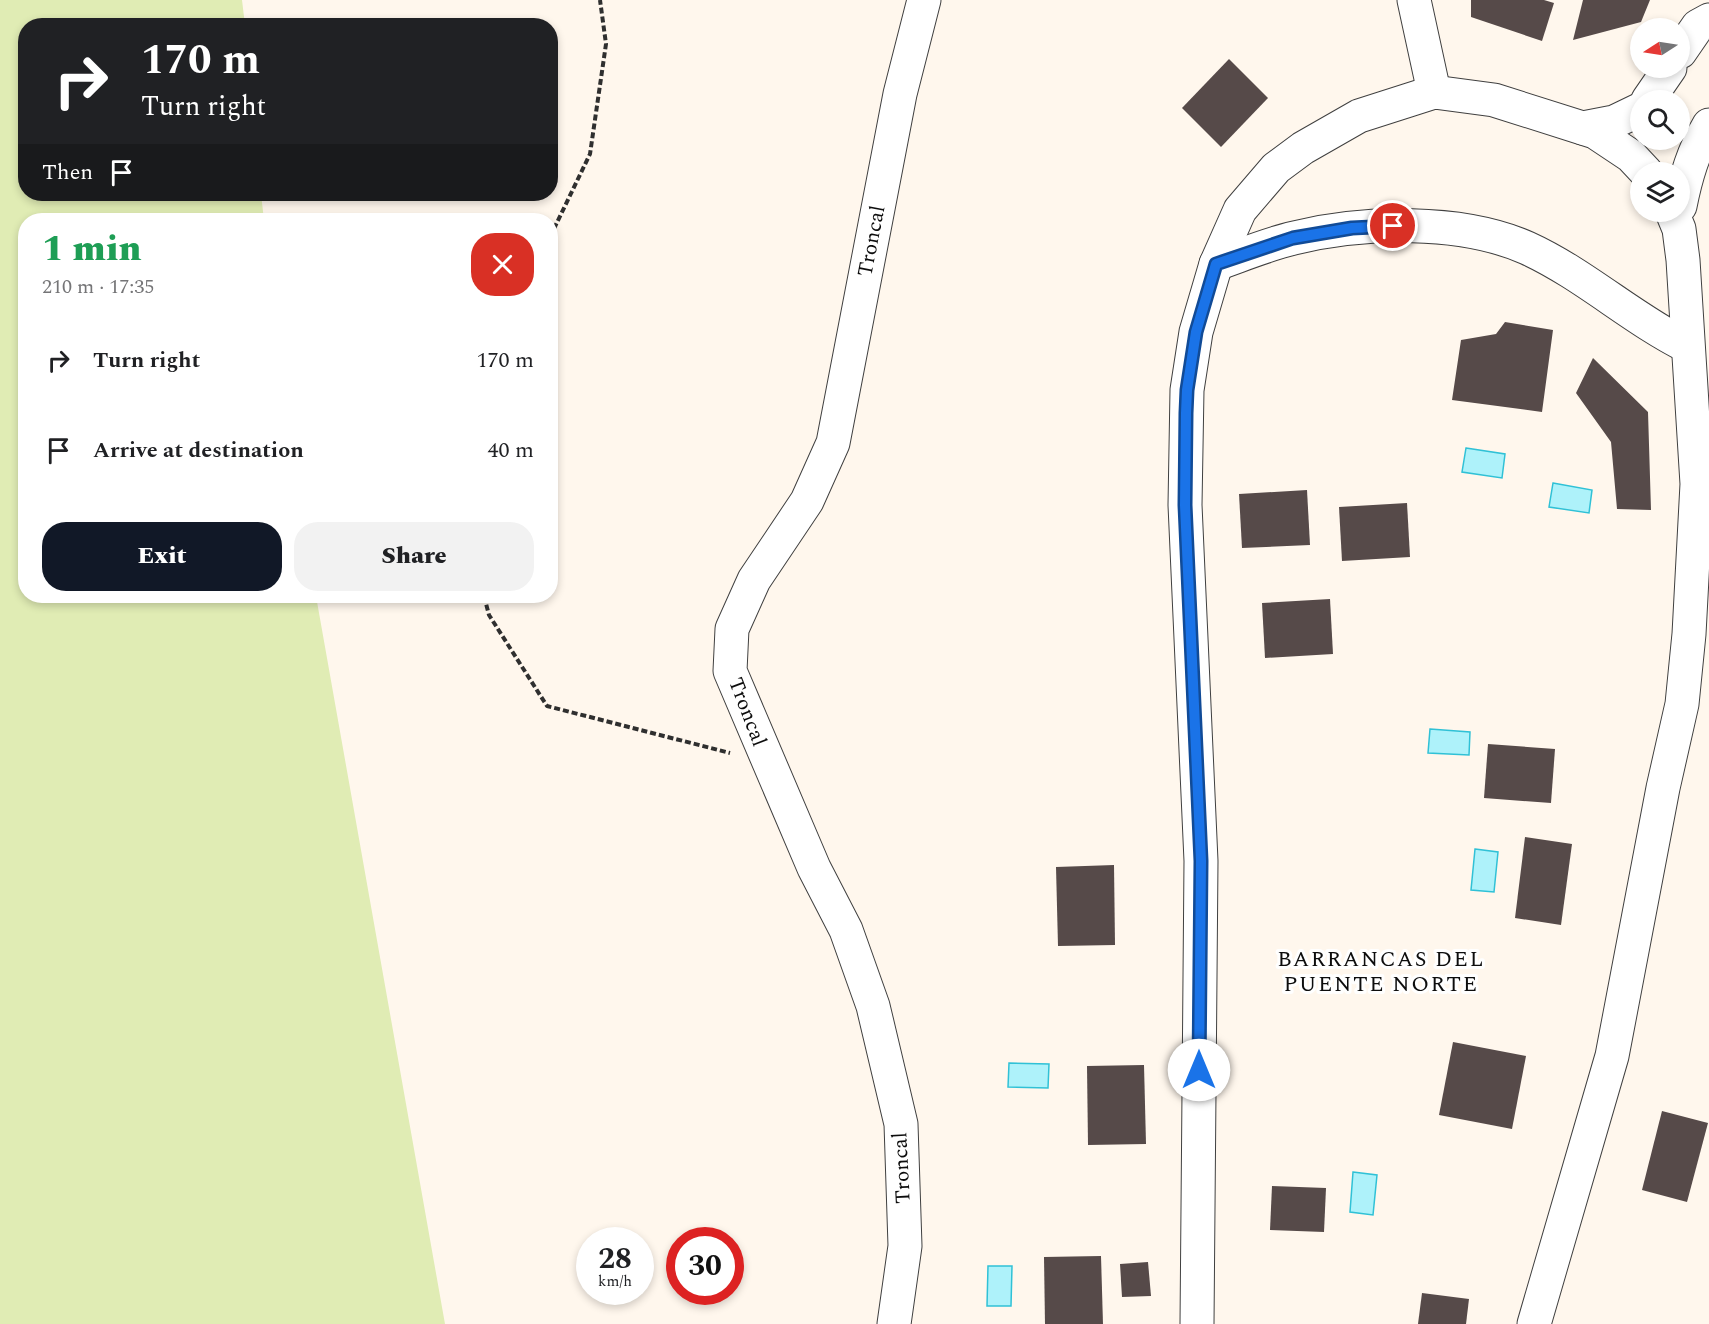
<!DOCTYPE html>
<meta charset="utf-8">
<style>
:root{--surface:#fff;--page:#f2f2f2;--text:#202124;--muted:#757577;--accent:#111827}
body{margin:0;font-family:Spectral,serif;background:var(--page);color:var(--text);height:100vh;display:flex;flex-direction:column;font-size:22px;white-space:nowrap}
*{box-sizing:border-box;margin:0}
p{font-size:20px;color:var(--muted)}
.icon{flex:none;width:33px;height:33px;fill:none;stroke:currentColor;stroke-width:2;stroke-linecap:round;stroke-linejoin:round}
.map{position:relative;flex:1;overflow:hidden}
.drawer{position:absolute;left:18px;top:213px;width:540px;height:390px;display:flex;flex-direction:column;background:var(--surface);border-radius:24px;box-shadow:0 3px 9px #0003}
.drawer>*{flex:none}
.top-card{position:absolute;left:18px;top:18px;width:540px;height:183px;border-radius:24px;box-shadow:0 3px 9px #0003;background:#202124;color:#fff;overflow:hidden}
.needle{width:39px;rotate:258deg}
.tools{position:absolute;left:1630px;top:18px;display:grid;gap:12px}
.tools a{display:grid;place-items:center;width:60px;height:60px;border-radius:50%;background:var(--surface);box-shadow:0 3px 9px #0003;font-size:30px}
.speed{position:absolute;left:576px;top:1227px;display:flex;gap:12px;font-size:30px;font-weight:700;text-align:center}
.speed>*{display:grid;place-content:center;width:78px;height:78px;border-radius:50%;background:var(--surface);box-shadow:0 3px 9px #0003;line-height:1}
.speed small{font-size:15px;font-weight:400}
.speed .limit{border:9px solid #d22;background:#fff;color:#111}
.pin{position:absolute;display:grid;place-items:center;width:51px;height:51px;color:#fff;margin:-26px;border:3px solid #fff;border-radius:50%;box-shadow:0 2px 6px #0007}
.me{position:absolute;width:66px;margin:-33px;rotate:0deg;stroke-linejoin:round;filter:drop-shadow(0 0 4px #0008)}
.turn{display:flex;align-items:center;gap:21px;height:126px;padding:0 24px;font-size:27px}
.turn .icon{width:78px;height:78px;stroke-width:2.5}
.turn b{display:block;font-size:42px;line-height:51px}
.then{display:flex;align-items:center;height:57px;padding:0 24px;background:#0003;gap:12px;font-size:22px}
.round{display:grid;place-items:center;flex:none;width:63px;height:63px;border-radius:24px;background:var(--page)}
.summary{display:flex;align-items:center;justify-content:space-between;height:102px;padding:0 24px}
h1{font-size:36px;font-weight:800;line-height:45px;color:#1e9e55}
.action{display:flex;gap:12px;margin-top:auto;padding:12px 24px}
.action a{flex:1;height:69px;border-radius:24px;background:var(--accent);color:#fff;font-size:24px;font-weight:800;line-height:69px;text-align:center}
.action a+a{background:var(--page);color:var(--text)}
ul{padding:0;list-style:none}
li{display:flex;align-items:center;gap:18px;height:90px;padding:0 24px}
li div{flex:1}
li b{display:block;font-size:22px}
li em{font-style:normal}
.map>svg:first-child{display:block}
</style>
<div class="map">
<svg width="1709" height="1324" viewBox="0 0 1709 1324">
<rect width="100%" height="100%" fill="#fff7ed"/>
<path fill="#e0ecb4" d="M 0,0 L 242,0 L 245,25 L 26,26 L 26,194 L 261,194 L 264,220 L 26,220 L 26,596 L 316,596 L 445,1324 L 0,1324 Z"/>
<g fill="#aef2fa" stroke="#30c1d6" stroke-width="1.5">
<path d="M 1466,448 L 1505,454 L 1502,478 L 1462,472 Z"/>
<path d="M 1553,483 L 1592,490 L 1589,513 L 1549,507 Z"/>
<path d="M 1430,729 L 1470,732 L 1469,755 L 1428,753 Z"/>
<path d="M 1475,849 L 1498,852 L 1494,892 L 1471,890 Z"/>
<path d="M 1009,1063 L 1049,1064 L 1048,1088 L 1008,1087 Z"/>
<path d="M 1353,1172 L 1377,1175 L 1373,1215 L 1350,1212 Z"/>
<path d="M 988,1266 L 1012,1266 L 1011,1306 L 987,1306 Z"/>
</g>
<g fill="#564a49">
<path d="M 1471,0 L 1544,0 L 1554,3 L 1542,41 L 1471,17 Z"/>
<path d="M 1583,0 L 1650,0 L 1641,22 L 1573,40 Z"/>
<path d="M 1229,59 L 1268,98 L 1221,147 L 1182,108 Z"/>
<path d="M 1505,322 L 1553,330 L 1542,412 L 1452,400 L 1461,340 L 1496,334 Z"/>
<path d="M 1593,358 L 1648,412 L 1651,510 L 1617,509 L 1611,442 L 1576,393 Z"/>
<path d="M 1307,490 L 1310,545 L 1242,548 L 1239,494 Z"/>
<path d="M 1407,503 L 1410,557 L 1342,561 L 1339,507 Z"/>
<path d="M 1330,599 L 1333,654 L 1265,658 L 1262,603 Z"/>
<path d="M 1488,744 L 1555,749 L 1551,803 L 1484,798 Z"/>
<path d="M 1525,837 L 1572,844 L 1561,925 L 1515,918 Z"/>
<path d="M 1114,865 L 1115,945 L 1058,946 L 1056,867 Z"/>
<path d="M 1453,1042 L 1526,1056 L 1512,1129 L 1439,1115 Z"/>
<path d="M 1144,1065 L 1146,1144 L 1088,1145 L 1087,1066 Z"/>
<path d="M 1662,1111 L 1708,1123 L 1687,1202 L 1642,1190 Z"/>
<path d="M 1272,1186 L 1326,1188 L 1324,1232 L 1270,1230 Z"/>
<path d="M 1101,1256 L 1103,1324 L 1045,1324 L 1044,1257 Z"/>
<path d="M 1148,1262 L 1151,1296 L 1122,1297 L 1120,1264 Z"/>
<path d="M 1422,1293 L 1469,1299 L 1466,1324 L 1418,1324 Z"/>
</g>
<g fill="none" stroke-linecap="round" stroke-linejoin="round">
<defs>
<g id="street">
<path d="M 1414,0 L 1434,92"/>
<path d="M 1680,52 L 1698,26 L 1709,20"/>
<path d="M 1648,100 L 1670,68"/>
<path d="M 1583,128 L 1614,122 L 1641,109"/>
<path d="M 1680,206 C 1686,176 1693,152 1709,125"/>
<path d="M 1216,264 C 1242,255 1268,244 1294,238 C 1363,221 1462,219 1527,248 C 1584,274 1631,318 1687,346"/>
<path d="M 894,1324 L 905,1246 L 901,1124 L 873,1006 L 846,930 L 814,868 L 730,671 L 732,629 L 754,580 L 807,501 L 833,443 L 900,94 L 924,0"/>
<path d="M 1197,1324 L 1201,861 L 1185,505 L 1187,390 L 1196,332 L 1216,264 L 1240,210 L 1276,168 L 1303,148 L 1359,116 L 1434,92 L 1494,100 L 1595,132 L 1631,156 L 1646,172"/>
<path d="M 1534,1324 L 1612,1056 L 1663,788 L 1682,704 L 1689,634 L 1697,484 L 1683,260 L 1679,229 L 1672,212"/>
</g>
</defs>
<use href="#street" stroke="#404040" stroke-width="35"/>
<g stroke="#2f2f2f" stroke-width="4" stroke-dasharray="6 3" stroke-linecap="butt">
<path d="M 550,237 L 590,154 L 606,44 L 600,0"/>
<path d="M 484,596 L 489,615 L 547,706 L 730,753"/>
</g>
<use href="#street" stroke="#fff" stroke-width="33"/>
</g>
<g fill="none" stroke-linecap="round" stroke-linejoin="round">
<defs>
<path id="route" d="M 1199,1070 L 1201,861 L 1185,505 L 1186,413 L 1187,390 L 1196,332 L 1216,264 L 1293,238 L 1352,228 L 1393,226"/>
</defs>
<use href="#route" stroke="#114b97" stroke-width="15"/>
<use href="#route" stroke="#1a73e8" stroke-width="10"/>
</g>
<g text-anchor="middle" dominant-baseline="central" stroke-width="6" stroke-linejoin="round" paint-order="stroke">
<g font-size="21" fill="#0d0d0d" stroke="#fff">
<text transform="translate(872 241) rotate(-79)">Troncal</text>
<text transform="translate(747 712) rotate(69)">Troncal</text>
<text transform="translate(902 1168) rotate(-93)">Troncal</text>
</g>
<g font-size="22" letter-spacing="1.5" fill="#0d0d0d" stroke="#fff">
<text x="1381" y="959">BARRANCAS DEL<tspan x="1381" dy="25">PUENTE NORTE</tspan></text>
</g>
</g>
</svg>
<div class="tools">
<a><svg class="needle" viewBox="-14 -14 28 28"><path d="M0-13l5 13h-10z" fill="#e53935"/><path d="M0 13l5-13h-10z" fill="#757577"/></svg></a>
<a><svg class="icon" aria-label="search" viewBox="0 0 24 24"><circle cx="10" cy="10" r="6"/><path d="M15 15l6 6"/></svg></a>
<a><svg class="icon" aria-label="layers" viewBox="0 0 24 24"><path d="M12 4l9 5-9 5-9-5zM3 14l9 5 9-5"/></svg></a>
</div>
<div class="speed"><div>28<small>km/h</small></div><div class="limit">30</div></div>
<div class="pin" style="left:1393px;top:226px;background:#d93025"><svg class="icon" aria-label="arrive" viewBox="0 0 24 24"><path d="M6 21V4h12l-3 4 3 4H6"/></svg></div>
<svg class="me" style="left:1199px;top:1070px" viewBox="-20 -20 40 40"><circle r="19" fill="#fff"/><path d="M0-13L10 11 0 6-10 11z" fill="#1a73e8"/></svg>
<div class="top-card">
<div class="turn"><svg class="icon" aria-label="right" viewBox="0 0 24 24"><path d="M7 20v-9h11M14 6l5 5-5 5"/></svg><div><b>170 m</b>Turn right</div></div>
<div class="then">Then<svg class="icon" aria-label="arrive" viewBox="0 0 24 24"><path d="M6 21V4h12l-3 4 3 4H6"/></svg></div>
</div>
<section class="drawer">
<div class="summary"><div><h1>1 min</h1><p>210 m · 17:35</p></div><a class="round" style="background:#d93025;color:#fff"><svg class="icon" aria-label="close" viewBox="0 0 24 24"><path d="M6 6l12 12M18 6L6 18"/></svg></a></div>
<ul>
<li><svg class="icon" aria-label="right" viewBox="0 0 24 24"><path d="M7 20v-9h11M14 6l5 5-5 5"/></svg><div><b>Turn right</b></div><em>170 m</em></li>
<li><svg class="icon" aria-label="arrive" viewBox="0 0 24 24"><path d="M6 21V4h12l-3 4 3 4H6"/></svg><div><b>Arrive at destination</b></div><em>40 m</em></li>
</ul>
<div class="action"><a>Exit</a><a>Share</a></div>
</section>
</div>
